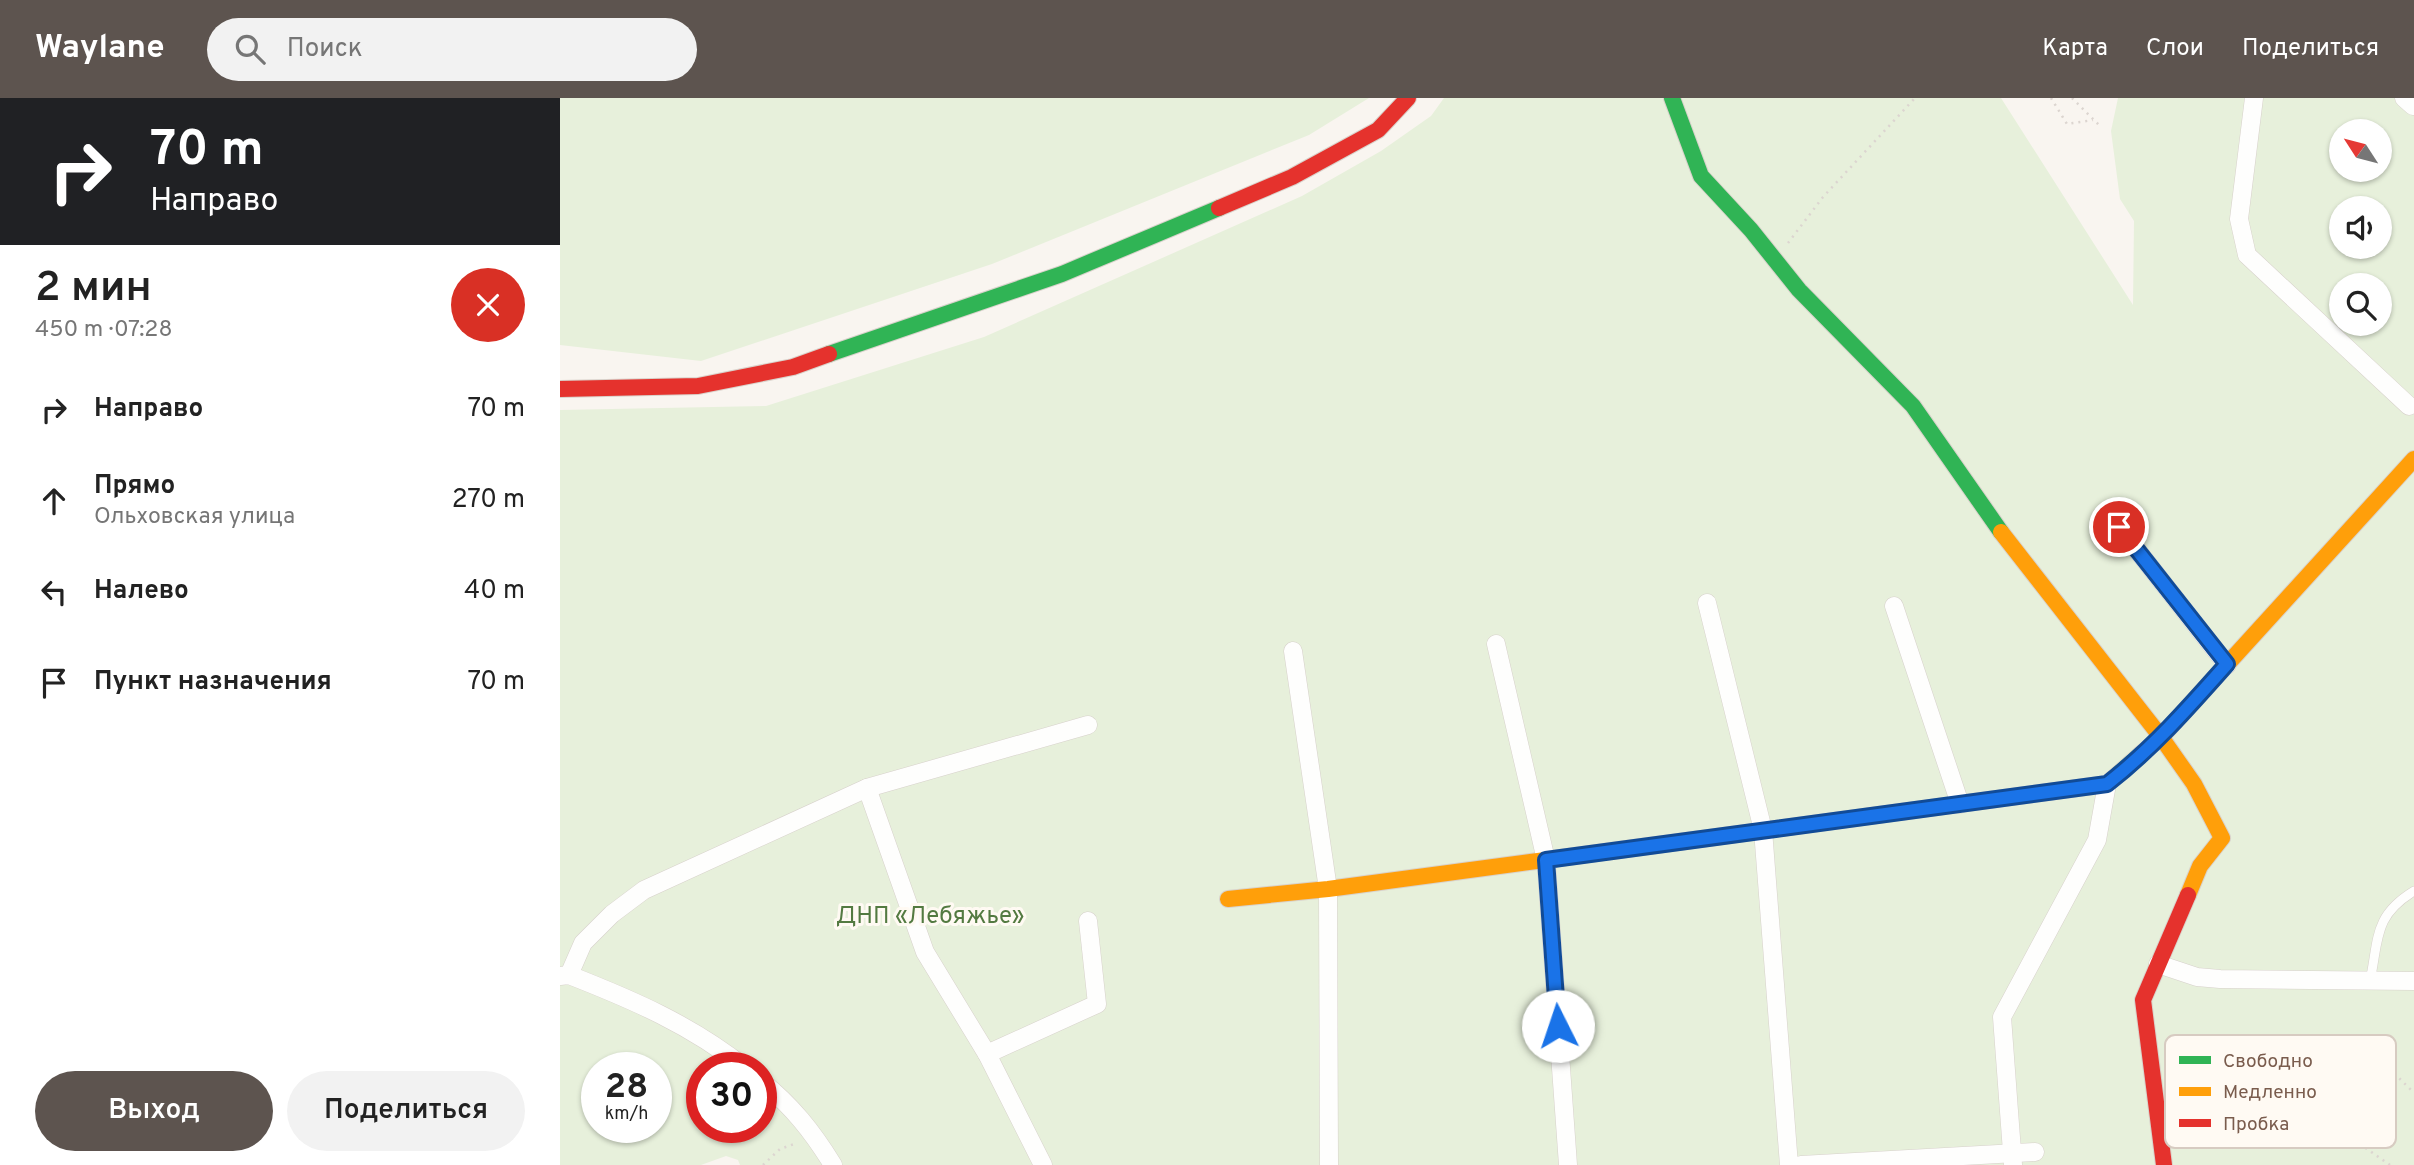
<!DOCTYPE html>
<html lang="ru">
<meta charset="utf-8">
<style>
:root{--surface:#fff;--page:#f2f2f2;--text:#222;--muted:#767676;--accent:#5d544f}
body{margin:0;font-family:Overpass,sans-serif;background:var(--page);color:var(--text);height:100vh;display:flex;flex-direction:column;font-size:26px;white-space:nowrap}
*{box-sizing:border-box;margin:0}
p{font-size:23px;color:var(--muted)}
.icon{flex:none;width:38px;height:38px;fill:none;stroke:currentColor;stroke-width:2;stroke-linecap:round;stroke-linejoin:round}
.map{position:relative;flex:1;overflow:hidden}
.details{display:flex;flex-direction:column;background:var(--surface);width:560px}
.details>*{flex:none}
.guide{background:#202124;color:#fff;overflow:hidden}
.needle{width:46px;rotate:306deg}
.controls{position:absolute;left:1769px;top:21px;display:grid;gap:14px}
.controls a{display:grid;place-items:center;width:63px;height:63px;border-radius:50%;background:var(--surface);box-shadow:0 2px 5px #0004;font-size:35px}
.speed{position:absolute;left:21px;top:954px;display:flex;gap:14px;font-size:35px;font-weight:700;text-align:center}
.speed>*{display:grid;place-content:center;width:91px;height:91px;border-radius:50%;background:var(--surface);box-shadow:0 2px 5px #0004;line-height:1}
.speed small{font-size:18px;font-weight:400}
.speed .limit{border:10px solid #d22;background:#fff;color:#111}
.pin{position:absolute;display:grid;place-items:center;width:60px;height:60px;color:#fff;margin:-30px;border:4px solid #fff;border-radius:50%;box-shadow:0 2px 7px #0007}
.me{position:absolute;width:77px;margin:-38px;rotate:356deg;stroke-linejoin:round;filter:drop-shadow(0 0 5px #0008)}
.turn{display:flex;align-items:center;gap:24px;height:147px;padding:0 35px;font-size:32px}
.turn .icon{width:91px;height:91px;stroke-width:2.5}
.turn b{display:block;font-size:49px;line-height:60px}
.round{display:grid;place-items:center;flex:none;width:74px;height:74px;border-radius:37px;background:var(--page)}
.summary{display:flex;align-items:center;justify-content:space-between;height:119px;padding:0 35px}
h1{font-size:42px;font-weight:600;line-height:52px}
.button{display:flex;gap:14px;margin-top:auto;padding:14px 35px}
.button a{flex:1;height:80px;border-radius:42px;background:var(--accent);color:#fff;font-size:28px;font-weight:600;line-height:80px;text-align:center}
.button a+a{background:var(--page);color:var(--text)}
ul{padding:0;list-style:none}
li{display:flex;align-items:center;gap:21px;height:91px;padding:0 35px}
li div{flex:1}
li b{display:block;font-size:26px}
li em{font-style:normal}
header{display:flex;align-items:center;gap:42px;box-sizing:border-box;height:98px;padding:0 35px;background:var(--accent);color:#fff}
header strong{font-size:33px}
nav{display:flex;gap:38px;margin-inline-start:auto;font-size:24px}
.search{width:490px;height:63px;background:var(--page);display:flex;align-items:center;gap:18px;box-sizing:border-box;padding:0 24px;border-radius:38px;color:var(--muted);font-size:26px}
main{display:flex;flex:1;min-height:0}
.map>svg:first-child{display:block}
</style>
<header>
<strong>Waylane</strong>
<div class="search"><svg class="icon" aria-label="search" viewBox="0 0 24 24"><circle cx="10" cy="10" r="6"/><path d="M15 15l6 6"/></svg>Поиск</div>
<nav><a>Карта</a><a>Слои</a><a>Поделиться</a></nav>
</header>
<main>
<section class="details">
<div class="guide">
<div class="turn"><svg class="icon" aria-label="right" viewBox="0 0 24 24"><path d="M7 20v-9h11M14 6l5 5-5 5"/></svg><div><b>70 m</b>Направо</div></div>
</div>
<div class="summary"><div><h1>2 мин</h1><p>450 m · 07:28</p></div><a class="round" style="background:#d93025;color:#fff"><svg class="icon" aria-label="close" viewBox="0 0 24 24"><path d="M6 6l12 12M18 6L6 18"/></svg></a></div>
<ul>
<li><svg class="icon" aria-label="right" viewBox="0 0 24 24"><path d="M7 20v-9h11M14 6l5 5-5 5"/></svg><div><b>Направо</b></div><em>70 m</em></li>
<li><svg class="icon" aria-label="ahead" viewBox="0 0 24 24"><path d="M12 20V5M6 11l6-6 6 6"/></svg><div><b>Прямо</b><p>Ольховская улица</p></div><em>270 m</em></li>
<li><svg class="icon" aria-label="left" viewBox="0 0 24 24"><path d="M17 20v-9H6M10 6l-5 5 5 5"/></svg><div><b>Налево</b></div><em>40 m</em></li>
<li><svg class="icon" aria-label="arrive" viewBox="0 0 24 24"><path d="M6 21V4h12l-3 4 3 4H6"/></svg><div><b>Пункт назначения</b></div><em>70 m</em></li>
</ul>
<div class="button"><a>Выход</a><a>Поделиться</a></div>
</section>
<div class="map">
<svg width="1854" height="1067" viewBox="0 0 1854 1067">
<rect width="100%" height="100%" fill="#f9f5f0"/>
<g fill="#e7f0db" fill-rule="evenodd">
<path d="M 0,0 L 809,0 L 749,37 L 432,166 L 141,263 L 0,247 Z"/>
<path d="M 884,0 L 1441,0 L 1573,207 L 1574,123 L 1560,101 L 1551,33 L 1558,0 L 1854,0 L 1854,875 L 1748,890 L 1854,892 L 1854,1067 L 180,1067 L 178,1062 L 166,1058 L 141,1067 L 0,1067 L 0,312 L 206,308 L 424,239 L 742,98 L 821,53 L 871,18 ZM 1782,33 L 1820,33 L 1820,72 L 1782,72 ZM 1782,110 L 1820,110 L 1820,149 L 1782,149 ZM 1782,187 L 1820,187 L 1820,226 L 1782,226 ZM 37,970 L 96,970 L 96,1029 L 37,1029 ZM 142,970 L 201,970 L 201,1029 L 142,1029 Z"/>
</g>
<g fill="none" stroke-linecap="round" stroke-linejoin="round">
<defs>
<path id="lane" d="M 1810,883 C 1819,841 1813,818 1854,793"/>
<g id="street">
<path d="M 1694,0 L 1679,121 L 1687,157 L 1849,308"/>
<path d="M 1844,0 L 1853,8"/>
<path d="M 1559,429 L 1667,567"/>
<path d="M 1147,505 L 1203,732 L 1229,1067"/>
<path d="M 1334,508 L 1400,706"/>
<path d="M 936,546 L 986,762 L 1008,1067"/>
<path d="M 733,553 L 768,791 L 769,1067"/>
<path d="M 307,690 L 365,854 L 427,956 L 483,1067"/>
<path d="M 1598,866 L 1637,879 L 1660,881 L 1854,883"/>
<path d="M 9,877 L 23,845 L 52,816 L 84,792 L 307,690 L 528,627"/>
<path d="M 0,878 L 9,877 C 73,902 131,927 185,970"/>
<path d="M 427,956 L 537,906 L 528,823"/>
<path d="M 201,983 C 232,1008 252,1033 273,1067"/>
<path d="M 1241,1067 L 1475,1054"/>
<path d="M 1453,1067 L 1442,919 L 1537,742 L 1547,686"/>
</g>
<g id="fast">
<path d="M 1112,0 L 1141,78 L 1191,132 L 1239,192 L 1353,308 L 1441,434"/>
<path d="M 269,256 L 502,176 L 659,110"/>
<path d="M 1074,750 L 1547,686 L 1581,656"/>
</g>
<g id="slow">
<path d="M 1441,434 L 1601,639 L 1634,686 L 1662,740 L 1640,768 L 1628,797"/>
<path d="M 1581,656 L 1601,639 L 1854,361"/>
<path d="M 668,801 L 768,791 L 1074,750"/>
</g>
<g id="jam">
<path d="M 659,110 L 732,79 L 818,32 L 848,0"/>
<path d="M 0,291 L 138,288 L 233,269 L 269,256"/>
<path d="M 1604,1067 L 1583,902 L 1628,797"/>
</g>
</defs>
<use href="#lane" stroke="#d7d1cb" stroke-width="10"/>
<use href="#street" stroke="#d7d1cb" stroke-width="19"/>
<use href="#fast" stroke="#d9d2cb" stroke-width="18"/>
<use href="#slow" stroke="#d9d2cb" stroke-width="18"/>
<use href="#jam" stroke="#d9d2cb" stroke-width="18"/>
<g stroke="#dcd5d0" stroke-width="2.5" stroke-dasharray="2 5" stroke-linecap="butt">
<path d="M 1491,0 L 1507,26 L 1533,22"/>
<path d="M 1512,0 L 1540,28"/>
<path d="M 1228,145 L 1263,99 L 1355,0"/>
<path d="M 203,1067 L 220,1051 L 237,1045"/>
<path d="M 1830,1067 L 1784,1035 L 1787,1023 L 1806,1009 L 1815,994 L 1837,978 L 1854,995"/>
</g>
<use href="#lane" stroke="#fefefd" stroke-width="9"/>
<use href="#street" stroke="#fefefd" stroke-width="18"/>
<use href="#fast" stroke="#30b455" stroke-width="16"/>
<use href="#slow" stroke="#ff9f0a" stroke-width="16"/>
<use href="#jam" stroke="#e5322d" stroke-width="16"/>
</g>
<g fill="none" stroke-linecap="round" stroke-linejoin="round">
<defs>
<path id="route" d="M 998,928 L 986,762 L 1547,686 C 1592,651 1629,609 1667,566 L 1559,429"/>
</defs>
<use href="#route" stroke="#114b97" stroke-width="18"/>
<use href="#route" stroke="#1a73e8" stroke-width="12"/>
</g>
<g text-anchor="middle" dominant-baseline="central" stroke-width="6" stroke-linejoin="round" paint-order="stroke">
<g font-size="24" fill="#537a41" stroke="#fffaf3">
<text x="370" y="819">ДНП «Лебяжье»</text>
</g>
</g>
<rect x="1605" y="937" width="231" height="113" rx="10" fill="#fffaf3" stroke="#d7cbc1" stroke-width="2"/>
<rect x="1619" y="958" width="32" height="8" fill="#30b455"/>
<rect x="1619" y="989" width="32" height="9" fill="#ff9f0a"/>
<rect x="1619" y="1021" width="32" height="8" fill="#e5322d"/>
<g font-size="19" fill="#7a5c4d">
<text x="1663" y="969">Свободно</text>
<text x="1663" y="1000">Медленно</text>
<text x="1663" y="1032">Пробка</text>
</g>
</svg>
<div class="controls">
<a><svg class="needle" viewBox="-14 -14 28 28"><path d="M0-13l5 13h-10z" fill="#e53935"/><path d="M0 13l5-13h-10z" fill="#767676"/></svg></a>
<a><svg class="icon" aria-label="sound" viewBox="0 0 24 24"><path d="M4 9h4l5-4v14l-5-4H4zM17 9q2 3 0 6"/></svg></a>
<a><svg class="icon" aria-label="search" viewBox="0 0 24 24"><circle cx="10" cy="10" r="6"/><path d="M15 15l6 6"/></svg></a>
</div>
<div class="speed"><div>28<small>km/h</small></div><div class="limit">30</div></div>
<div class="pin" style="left:1559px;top:429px;background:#d93025"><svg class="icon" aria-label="arrive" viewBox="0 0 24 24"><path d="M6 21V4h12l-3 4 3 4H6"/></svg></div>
<svg class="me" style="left:998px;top:928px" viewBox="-20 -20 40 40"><circle r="19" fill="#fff"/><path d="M0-13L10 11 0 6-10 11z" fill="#1a73e8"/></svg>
</div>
</main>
